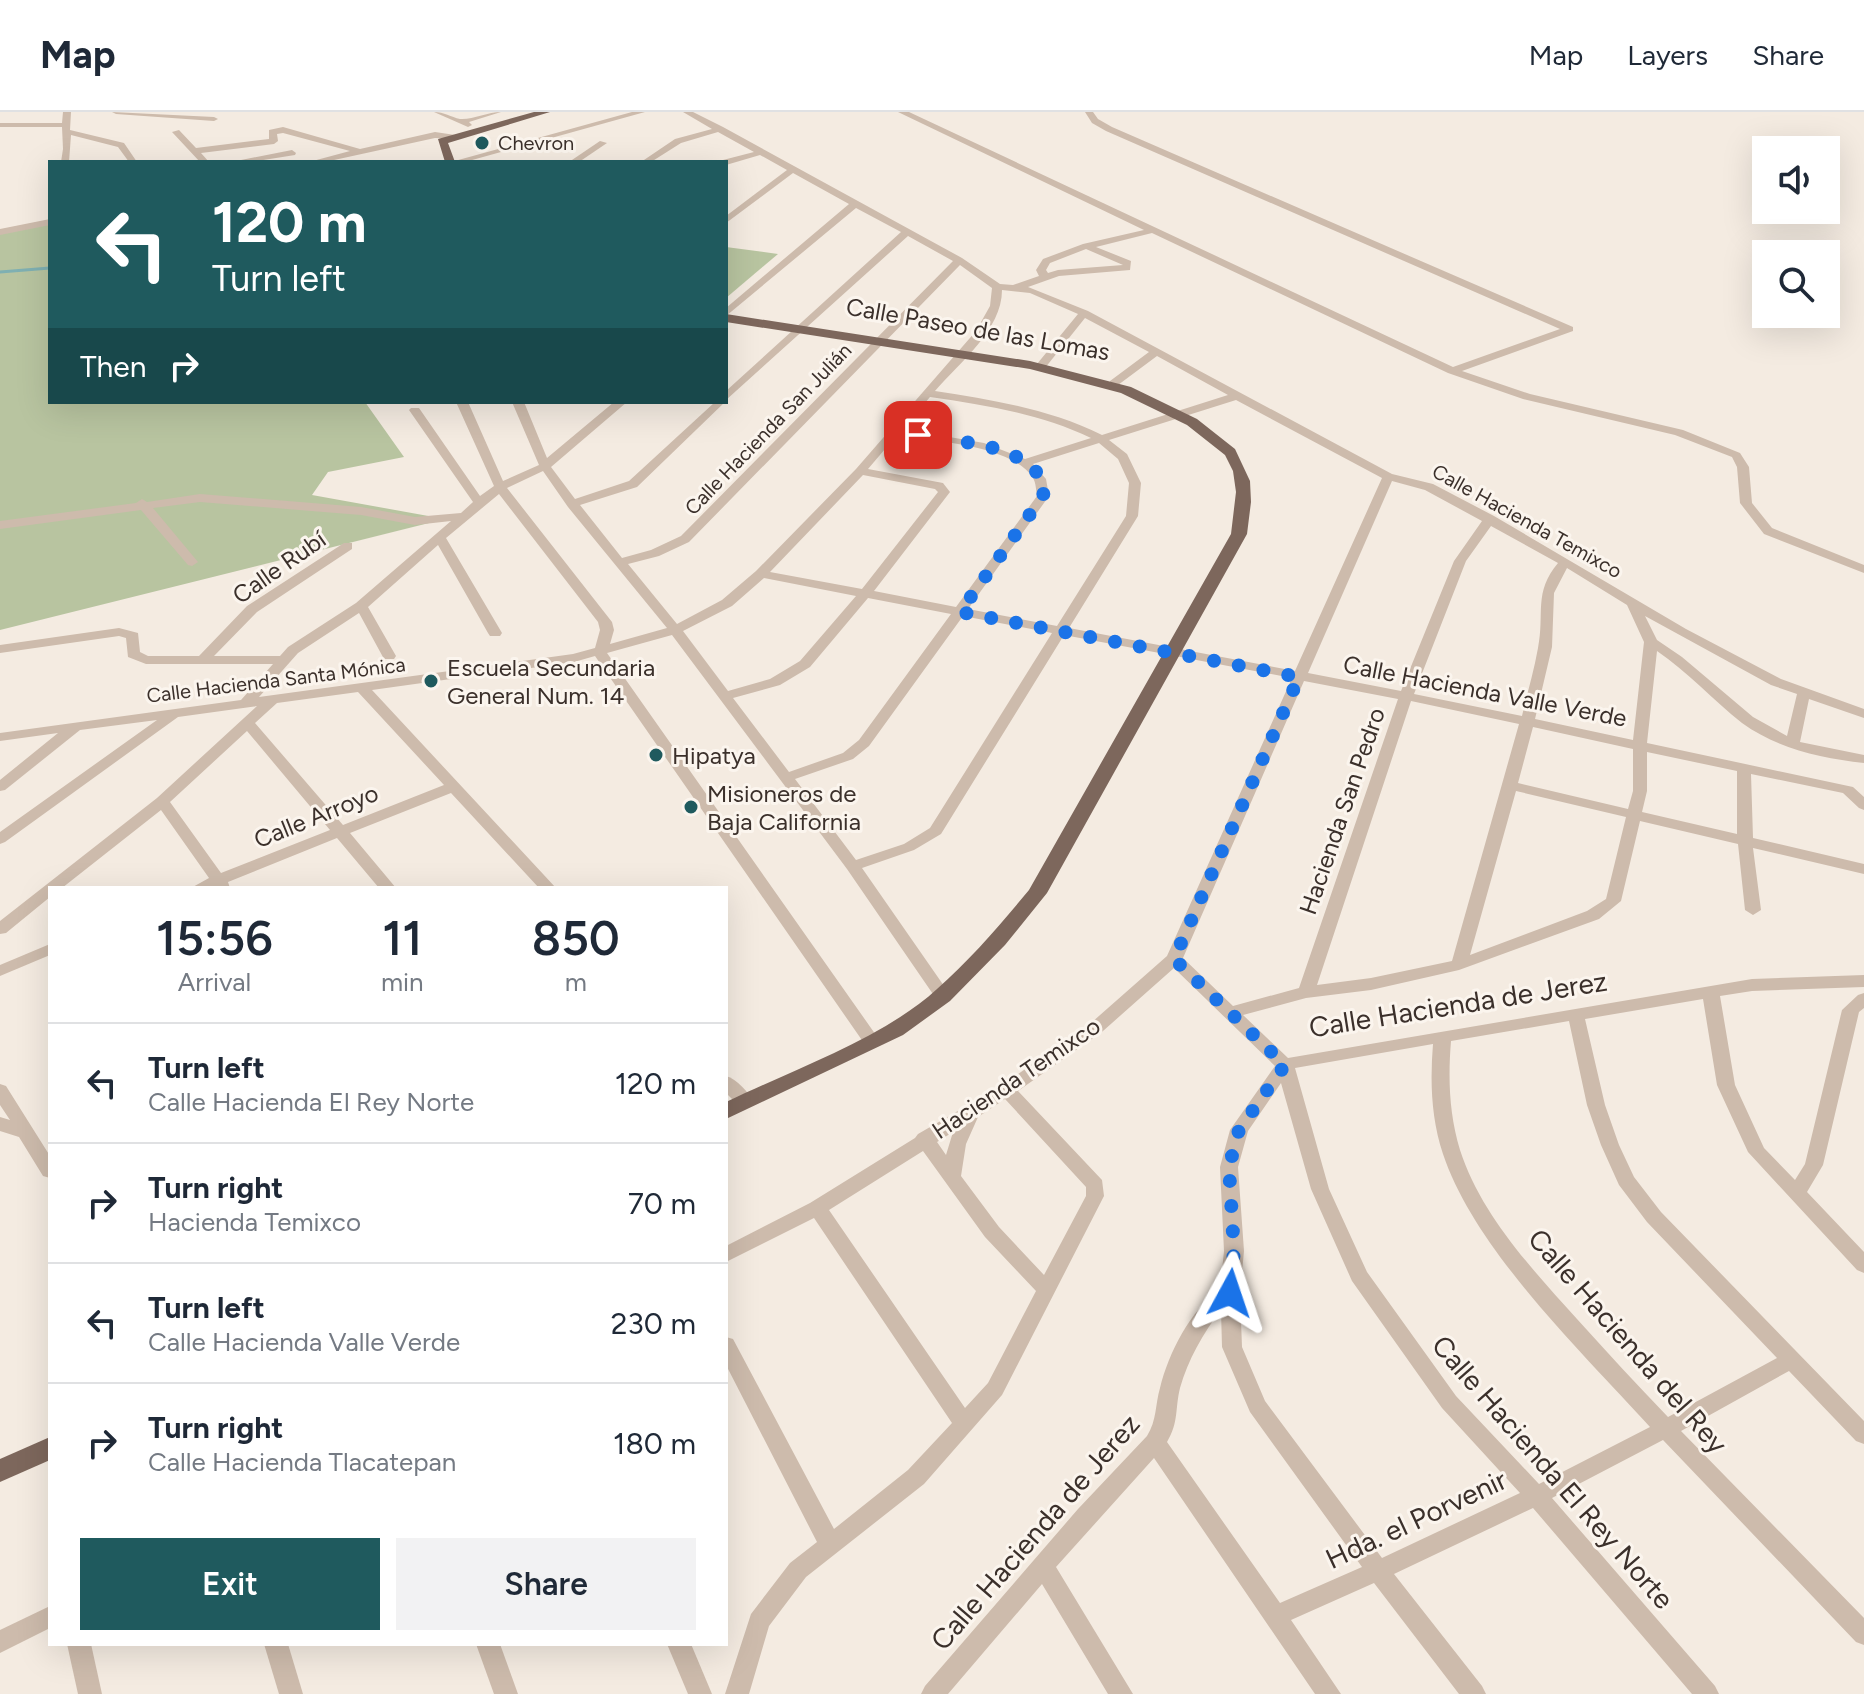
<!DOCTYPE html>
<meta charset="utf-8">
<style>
:root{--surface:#fff;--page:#f2f2f3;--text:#1f2937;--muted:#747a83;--line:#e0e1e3;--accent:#1f5a5e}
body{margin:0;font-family:Figtree,sans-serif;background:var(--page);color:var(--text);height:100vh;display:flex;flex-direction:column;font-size:30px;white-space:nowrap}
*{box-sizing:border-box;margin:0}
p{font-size:26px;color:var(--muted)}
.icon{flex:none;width:44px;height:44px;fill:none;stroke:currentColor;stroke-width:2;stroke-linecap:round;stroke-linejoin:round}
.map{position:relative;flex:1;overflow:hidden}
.drawer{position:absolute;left:48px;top:774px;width:680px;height:760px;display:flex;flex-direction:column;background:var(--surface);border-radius:0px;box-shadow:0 8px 32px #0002}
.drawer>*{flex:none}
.banner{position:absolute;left:48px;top:48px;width:680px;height:244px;border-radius:0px;box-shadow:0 8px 32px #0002;background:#1f5a5e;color:#fff;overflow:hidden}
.buttons{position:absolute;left:1752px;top:24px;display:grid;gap:16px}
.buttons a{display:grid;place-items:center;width:88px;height:88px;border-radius:0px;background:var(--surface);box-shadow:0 8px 32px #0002;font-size:40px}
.pin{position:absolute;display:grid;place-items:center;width:68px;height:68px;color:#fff;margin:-34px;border-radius:16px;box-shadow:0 4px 12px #0006}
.me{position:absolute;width:88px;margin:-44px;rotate:5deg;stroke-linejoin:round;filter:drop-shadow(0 0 6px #0008)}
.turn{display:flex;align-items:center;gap:28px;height:168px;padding:0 32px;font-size:36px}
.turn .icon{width:104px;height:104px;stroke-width:2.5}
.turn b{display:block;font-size:56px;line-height:68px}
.then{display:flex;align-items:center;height:76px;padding:0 32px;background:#0003;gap:16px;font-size:30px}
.eta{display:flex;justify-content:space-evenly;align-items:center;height:136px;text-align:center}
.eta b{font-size:48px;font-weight:600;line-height:56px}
.button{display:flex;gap:16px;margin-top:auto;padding:16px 32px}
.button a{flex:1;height:92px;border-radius:0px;background:var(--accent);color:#fff;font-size:32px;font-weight:600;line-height:92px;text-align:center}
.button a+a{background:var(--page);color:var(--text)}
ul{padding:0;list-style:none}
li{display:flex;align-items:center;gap:24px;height:120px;padding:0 32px;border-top:2px solid var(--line)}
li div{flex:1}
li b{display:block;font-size:30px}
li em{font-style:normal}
header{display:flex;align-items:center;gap:48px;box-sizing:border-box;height:112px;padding:0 40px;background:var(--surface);border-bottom:2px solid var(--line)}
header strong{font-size:38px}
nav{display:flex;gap:44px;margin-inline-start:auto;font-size:28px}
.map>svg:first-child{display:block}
</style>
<header>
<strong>Map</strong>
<nav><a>Map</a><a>Layers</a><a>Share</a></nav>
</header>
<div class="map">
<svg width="1864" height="1582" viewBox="0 0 1864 1582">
<rect width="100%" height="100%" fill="#f4ebe1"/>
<g fill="#b8c4a0">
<path d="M 50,109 L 50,290 L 365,290 L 404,345 L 328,360 L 312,383 L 445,407 L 0,518 L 0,119 Z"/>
<path d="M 726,135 L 778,142 L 726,186 Z"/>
</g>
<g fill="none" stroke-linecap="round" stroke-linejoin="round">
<path stroke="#7fb0b2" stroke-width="3" d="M 0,160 L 50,156"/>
<g fill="#cdbbac" fill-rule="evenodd">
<path d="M 63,0 L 71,0 L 70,18 L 124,31 L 137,50 L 129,50 L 118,35 L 71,23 L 69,50 L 61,50 L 63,37 L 62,15 L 0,15 L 0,11 L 62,11 Z"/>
<path d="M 112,0 L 214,5 L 218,7 L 214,9 L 116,2 Z"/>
<path d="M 434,0 C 444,0 451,5 460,7 C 472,8 488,0 501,0 L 469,10 L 472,13 L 468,15 Z"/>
<path d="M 632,0 L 645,0 L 465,50 L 451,50 Z"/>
<path d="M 683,0 L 693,0 L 723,15 L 962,146 L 1000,172 L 1013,173 L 1039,164 L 1036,158 L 1043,147 L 1083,132 L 1144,118 L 898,0 L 909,0 L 1453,255 L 1560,217 L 1106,19 L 1092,11 L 1085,0 L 1093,0 L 1098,7 L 1112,15 L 1573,215 L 1573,219 L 1462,259 L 1530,282 L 1683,318 L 1740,341 L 1749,355 L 1752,391 L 1772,416 L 1864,453 L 1864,461 L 1764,422 L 1740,391 L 1737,355 L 1732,345 L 1675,323 L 1523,287 L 1448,261 L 1152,121 L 1096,135 L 1131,149 L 1130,158 L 1059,164 L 1028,175 L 1088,199 L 1392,362 L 1433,372 L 1494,404 L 1686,517 L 1781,567 L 1864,597 L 1864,606 L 1809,587 L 1800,630 L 1864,643 L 1864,651 C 1821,646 1778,637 1742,611 C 1713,588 1688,560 1657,539 L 1647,631 L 1853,675 L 1864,685 L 1864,698 L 1859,696 L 1843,681 L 1751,662 L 1753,726 L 1864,752 L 1864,762 L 1753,736 L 1761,798 L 1753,803 L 1745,798 L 1738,732 L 1640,709 L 1621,789 L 1599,807 L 1459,858 L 1371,878 L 1306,886 L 1243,903 L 1288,946 L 1752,867 L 1864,863 L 1864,875 L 1752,879 L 1720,884 L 1735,973 L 1764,1036 L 1795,1068 L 1805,1052 L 1842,898 L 1858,883 L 1864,881 L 1864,896 L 1859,900 L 1823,1053 L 1807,1080 L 1864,1140 L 1864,1161 L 1857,1158 L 1748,1040 L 1717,973 L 1703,887 L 1585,907 L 1605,993 L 1619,1033 L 1634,1065 L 1661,1100 L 1864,1309 L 1864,1332 L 1856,1329 L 1789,1259 L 1681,1319 L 1864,1506 L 1864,1533 L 1856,1530 L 1663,1328 L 1552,1386 L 1715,1574 L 1719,1582 L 1692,1582 L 1533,1396 L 1394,1462 L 1482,1574 L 1486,1582 L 1459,1582 L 1374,1471 L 1291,1508 L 1341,1582 L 1315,1582 L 1154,1346 L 1056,1455 L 1133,1582 L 1108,1582 L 1042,1472 L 948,1582 L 921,1582 L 925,1574 L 1078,1397 L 1147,1324 C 1157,1308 1155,1293 1160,1276 C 1169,1240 1190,1199 1220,1177 L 1224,1139 L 1220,1055 L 1230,1018 L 1275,954 L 1174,856 L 1103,919 L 1018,979 L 1102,1068 L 1104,1084 L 1002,1283 L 924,1372 L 806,1465 L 769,1514 L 749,1582 L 725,1582 L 751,1502 L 790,1451 L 817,1430 L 726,1253 L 726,1225 L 733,1227 L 834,1417 L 908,1358 L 952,1311 L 814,1106 L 726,1150 L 726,1134 L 810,1091 L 915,1026 L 918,1022 L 1001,974 L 1091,911 L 1167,844 L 1292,566 L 1064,523 L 941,722 L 914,738 L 862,756 L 951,884 L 943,890 L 937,888 L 847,757 L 672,523 L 607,541 L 878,926 L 881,930 L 878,934 L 866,934 L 595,544 L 574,550 L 372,578 L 556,776 L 539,776 L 451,681 L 350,721 L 396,776 L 379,776 L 337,726 L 228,770 L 230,776 L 191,776 L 209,766 L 161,698 L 62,776 L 50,776 L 50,785 L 6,821 L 0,822 L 0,809 L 157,686 L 257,594 L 178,605 L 5,730 L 0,732 L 0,720 L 157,608 L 80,618 L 5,678 L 0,679 L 0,668 L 58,621 L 0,629 L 0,621 L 241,588 L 273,552 L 146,552 L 128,545 L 126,526 L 119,524 L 0,541 L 0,533 L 119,516 L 138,521 L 140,540 L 148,544 L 199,544 L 247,494 L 344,431 L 352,431 L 352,437 L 257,500 L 214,544 L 280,544 L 288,535 L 356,491 L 451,409 L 415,413 L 361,403 L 200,390 L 153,396 L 198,450 L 192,454 L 188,453 L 141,398 L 0,417 L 0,409 L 136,391 L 142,387 L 147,390 L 200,382 L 361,395 L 415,405 L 461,401 L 473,390 L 409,298 L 411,296 L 419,296 L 480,384 L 494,374 L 456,290 L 468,290 L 503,369 L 539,353 L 512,290 L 524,290 L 547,346 L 614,290 L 627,290 L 551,355 L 575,387 L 629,369 L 715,290 L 726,289 L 637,375 L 580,393 L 622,446 L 651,438 L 681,424 L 953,149 L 908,124 L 726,288 L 726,279 L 901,120 L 856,96 L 726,204 L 726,196 L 849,92 L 793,61 L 726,111 L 726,104 L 787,58 L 760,43 L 726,53 L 726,50 L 722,50 L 723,48 L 754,40 L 718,20 L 681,31 L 651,50 L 641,50 L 675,27 L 712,17 ZM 1086,137 L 1123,153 L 1058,158 L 1048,161 L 1046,158 L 1050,151 ZM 960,153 L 992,176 L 990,194 L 976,219 L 856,357 L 756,459 L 722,488 L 677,512 L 628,452 L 659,444 L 689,430 ZM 1002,178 L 1030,181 L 1078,202 L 1037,252 L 1037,256 L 1045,256 L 1085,206 L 1149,240 L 1110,269 L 1110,273 L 1118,273 L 1157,244 L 1228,283 L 1102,323 C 1049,297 993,288 935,279 C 959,251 1002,218 1002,178 ZM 930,285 C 986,293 1040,302 1091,326 L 1025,347 L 984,331 L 903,317 ZM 1236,288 L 1382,366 L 1295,559 L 1069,516 L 1138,404 L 1141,371 L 1127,342 L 1109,328 ZM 897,323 C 932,329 1013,333 1033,366 C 1036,371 1036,378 1037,384 L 956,495 L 874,479 L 950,380 L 943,371 L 868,357 ZM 1099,331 L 1118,347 L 1129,371 L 1126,404 L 1057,514 L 968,497 L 1049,384 L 1046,367 L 1033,352 ZM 543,359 L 568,395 L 667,516 L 610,532 L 614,518 L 612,510 L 507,376 ZM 863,363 L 935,377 L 938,380 L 862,477 L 770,460 ZM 1392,369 L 1425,378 L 1482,409 L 1454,449 L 1401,579 L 1308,561 ZM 499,382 L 598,510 L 600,518 L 595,536 L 573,542 L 259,585 L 298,541 L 359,501 L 384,547 L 394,547 L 396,544 L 368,495 L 438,433 L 488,521 L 490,524 L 500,524 L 502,521 L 446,426 ZM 1491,414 L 1558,451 C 1533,481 1545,501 1538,536 C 1534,559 1527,582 1522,604 L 1414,582 L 1466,449 ZM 1567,456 L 1627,493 L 1644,530 L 1633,628 L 1535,607 L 1552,535 L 1554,481 ZM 764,466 L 856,484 L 800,549 L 770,567 L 728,579 L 683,519 L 732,494 ZM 868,486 L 951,502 L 859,628 L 843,641 L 789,660 L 733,586 L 780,573 L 810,555 ZM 963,504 L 1052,521 L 930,716 L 904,732 L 856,748 L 795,667 L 853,647 L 869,634 ZM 1645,504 L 1771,573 L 1797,582 L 1787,624 L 1753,605 L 1682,545 L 1657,528 ZM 1304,569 L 1398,587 L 1299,876 L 1233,894 L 1183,846 ZM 358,580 L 444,673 L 343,713 L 255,611 L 277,591 ZM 1411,589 L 1519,612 L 1452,849 L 1371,866 L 1317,873 ZM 1533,615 L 1633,637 L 1633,679 L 1628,697 L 1518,671 ZM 247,619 L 330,718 L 221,761 L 170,690 ZM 1647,640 L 1737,659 L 1737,722 L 1642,700 L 1647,679 ZM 1516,679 L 1626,705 L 1606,787 L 1587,799 L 1470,843 ZM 1569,909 L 1587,993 L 1601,1033 L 1619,1073 L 1647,1110 L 1777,1246 L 1668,1305 C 1637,1273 1607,1240 1577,1207 C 1532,1157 1481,1103 1460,1038 C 1449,1002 1448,966 1451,929 ZM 1433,932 C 1430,969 1431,1006 1443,1042 C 1475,1138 1582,1240 1650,1315 L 1539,1372 L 1456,1284 L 1367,1160 L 1329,1077 L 1295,956 ZM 1281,971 L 1311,1077 L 1352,1169 L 1442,1296 L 1520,1381 L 1382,1446 L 1265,1289 L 1242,1235 L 1240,1181 L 1244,1139 L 1238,1055 L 1248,1019 ZM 1005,987 L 1086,1075 L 1086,1084 L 1044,1163 L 999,1115 L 961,1064 L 966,1032 L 978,1005 ZM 953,1020 L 946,1043 L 937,1030 ZM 923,1039 L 985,1125 L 1036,1179 L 988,1271 L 965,1296 L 829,1098 ZM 1221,1198 L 1222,1235 L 1250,1300 L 1362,1455 L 1280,1491 L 1167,1330 C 1179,1310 1175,1296 1180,1276 C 1188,1248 1203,1221 1221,1198 Z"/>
<path d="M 283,15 L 360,37 L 435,20 L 462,24 L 458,27 L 435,26 L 325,50 L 309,50 L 350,39 L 283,21 L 277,22 L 278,29 L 274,32 L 201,41 L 209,50 L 200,50 L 172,20 L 179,18 L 196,36 L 269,27 L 269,18 Z"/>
<path d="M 600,29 L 607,31 L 579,50 L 569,50 Z"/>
<path d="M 292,38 L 296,41 L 295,43 L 251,50 L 231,50 Z"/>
<path d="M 50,107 L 50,113 L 0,123 L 0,117 Z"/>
<path d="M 50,832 L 50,843 L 0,864 L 0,853 Z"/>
<path d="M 726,964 C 737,967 748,980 754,990 L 751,994 L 739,994 L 726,981 Z"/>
<path d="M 0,972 L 6,974 L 50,1044 L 50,1066 L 43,1064 L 19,1025 L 0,1019 L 0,1005 L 10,1008 L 0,993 Z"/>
<path d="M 50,1494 L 50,1516 L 0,1541 L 0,1518 Z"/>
<path d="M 67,1532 L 91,1532 L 102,1582 L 78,1582 Z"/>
<path d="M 264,1532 L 288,1532 L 303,1582 L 279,1582 Z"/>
<path d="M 476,1532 L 500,1532 L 518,1582 L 494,1582 Z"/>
<path d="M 667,1532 L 691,1532 L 712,1582 L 688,1582 Z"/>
</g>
<g fill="#7d675c" fill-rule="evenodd">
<path d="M 534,0 L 550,0 L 448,31 L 455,50 L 445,50 L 438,27 Z"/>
<path d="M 726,202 L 1030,249 L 1131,275 L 1197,307 L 1235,337 L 1250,369 L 1251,390 L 1247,422 L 1047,781 L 1005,833 L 950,889 L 903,923 L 726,1007 L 726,990 C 792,958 884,926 937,877 C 971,847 1000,813 1029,778 L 1231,422 L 1236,380 L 1233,359 L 1225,343 L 1187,313 L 1121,281 L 1030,257 L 726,210 Z"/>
<path d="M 50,1325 L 50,1348 L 0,1370 L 0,1347 Z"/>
</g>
</g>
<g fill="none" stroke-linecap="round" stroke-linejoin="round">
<path stroke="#1a73e8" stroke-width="14" stroke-dasharray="0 25.2" d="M 918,323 C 959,331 1024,330 1045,373 L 1043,384 L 960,500 L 1299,565 L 1174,847 L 1285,953 L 1239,1018 L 1229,1055 L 1234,1139 L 1230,1181"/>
</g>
<g fill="#1f5a5e" stroke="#fbf5ee" stroke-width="3">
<circle cx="482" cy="31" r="8"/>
<circle cx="431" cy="569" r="8"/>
<circle cx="656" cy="643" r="8"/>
<circle cx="691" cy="695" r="8"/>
</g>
<g text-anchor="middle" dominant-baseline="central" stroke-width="6" stroke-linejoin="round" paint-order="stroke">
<g font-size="20" fill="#3b302b" stroke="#fbf5ee" text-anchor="start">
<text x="498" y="31">Chevron</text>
</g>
<g font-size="20" fill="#3b302b" stroke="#fbf5ee">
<text transform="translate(768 317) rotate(-46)">Calle Hacienda San Julián</text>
<text transform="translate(1527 409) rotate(29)">Calle Hacienda Temixco</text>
<text transform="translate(276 568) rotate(-7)">Calle Hacienda Santa Mónica</text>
</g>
<g font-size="24" fill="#3b302b" stroke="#fbf5ee">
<text transform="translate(978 217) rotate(10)">Calle Paseo de las Lomas</text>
<text transform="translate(279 455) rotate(-35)">Calle Rubí</text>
<text transform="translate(1485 579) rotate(11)">Calle Hacienda Valle Verde</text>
<text transform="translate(1342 699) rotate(-71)">Hacienda San Pedro</text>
<text transform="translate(316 704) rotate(-22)">Calle Arroyo</text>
<text transform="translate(1016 966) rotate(-34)">Hacienda Temixco</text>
</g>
<g font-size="24" fill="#3b302b" stroke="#fbf5ee" text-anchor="start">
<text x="447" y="555">Escuela Secundaria<tspan x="447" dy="28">General Num. 14</tspan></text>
<text x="672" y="643">Hipatya</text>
<text x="707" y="681">Misioneros de<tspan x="707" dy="28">Baja California</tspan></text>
</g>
<g font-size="28" fill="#3b302b" stroke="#fbf5ee">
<text transform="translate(1458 892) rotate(-9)">Calle Hacienda de Jerez</text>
<text transform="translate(1628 1229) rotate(49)">Calle Hacienda del Rey</text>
<text transform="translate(1553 1360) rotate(49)">Calle Hacienda El Rey Norte</text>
<text transform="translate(1416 1407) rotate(-25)">Hda. el Porvenir</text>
<text transform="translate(1035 1420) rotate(-49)">Calle Hacienda de Jerez</text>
</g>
</g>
</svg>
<div class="buttons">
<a><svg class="icon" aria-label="sound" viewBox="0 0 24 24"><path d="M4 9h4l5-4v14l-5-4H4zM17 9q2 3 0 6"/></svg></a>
<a><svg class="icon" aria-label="search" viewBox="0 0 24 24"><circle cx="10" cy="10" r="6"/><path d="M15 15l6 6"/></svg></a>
</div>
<div class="pin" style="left:918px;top:323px;background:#d93025"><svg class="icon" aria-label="arrive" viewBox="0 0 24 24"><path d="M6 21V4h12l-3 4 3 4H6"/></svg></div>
<svg class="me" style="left:1230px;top:1181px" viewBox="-20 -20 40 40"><path d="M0-17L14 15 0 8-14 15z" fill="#1a73e8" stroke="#fff" stroke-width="4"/></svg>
<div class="banner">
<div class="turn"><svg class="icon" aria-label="left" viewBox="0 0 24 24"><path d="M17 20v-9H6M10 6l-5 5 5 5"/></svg><div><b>120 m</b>Turn left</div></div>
<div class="then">Then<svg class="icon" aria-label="right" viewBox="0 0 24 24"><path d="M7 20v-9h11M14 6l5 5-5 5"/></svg></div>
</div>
<section class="drawer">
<div class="eta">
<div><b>15:56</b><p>Arrival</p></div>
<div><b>11</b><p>min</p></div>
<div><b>850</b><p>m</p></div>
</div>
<ul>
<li><svg class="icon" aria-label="left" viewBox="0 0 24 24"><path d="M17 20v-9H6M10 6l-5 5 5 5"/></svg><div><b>Turn left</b><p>Calle Hacienda El Rey Norte</p></div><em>120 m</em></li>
<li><svg class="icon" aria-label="right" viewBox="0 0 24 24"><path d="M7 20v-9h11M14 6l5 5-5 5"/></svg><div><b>Turn right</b><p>Hacienda Temixco</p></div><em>70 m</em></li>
<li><svg class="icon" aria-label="left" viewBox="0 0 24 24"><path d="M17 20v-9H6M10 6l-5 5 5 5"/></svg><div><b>Turn left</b><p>Calle Hacienda Valle Verde</p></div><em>230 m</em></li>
<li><svg class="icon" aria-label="right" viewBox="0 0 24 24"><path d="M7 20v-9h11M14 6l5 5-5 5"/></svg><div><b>Turn right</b><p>Calle Hacienda Tlacatepan</p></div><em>180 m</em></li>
</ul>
<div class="button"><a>Exit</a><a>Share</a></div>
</section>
</div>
